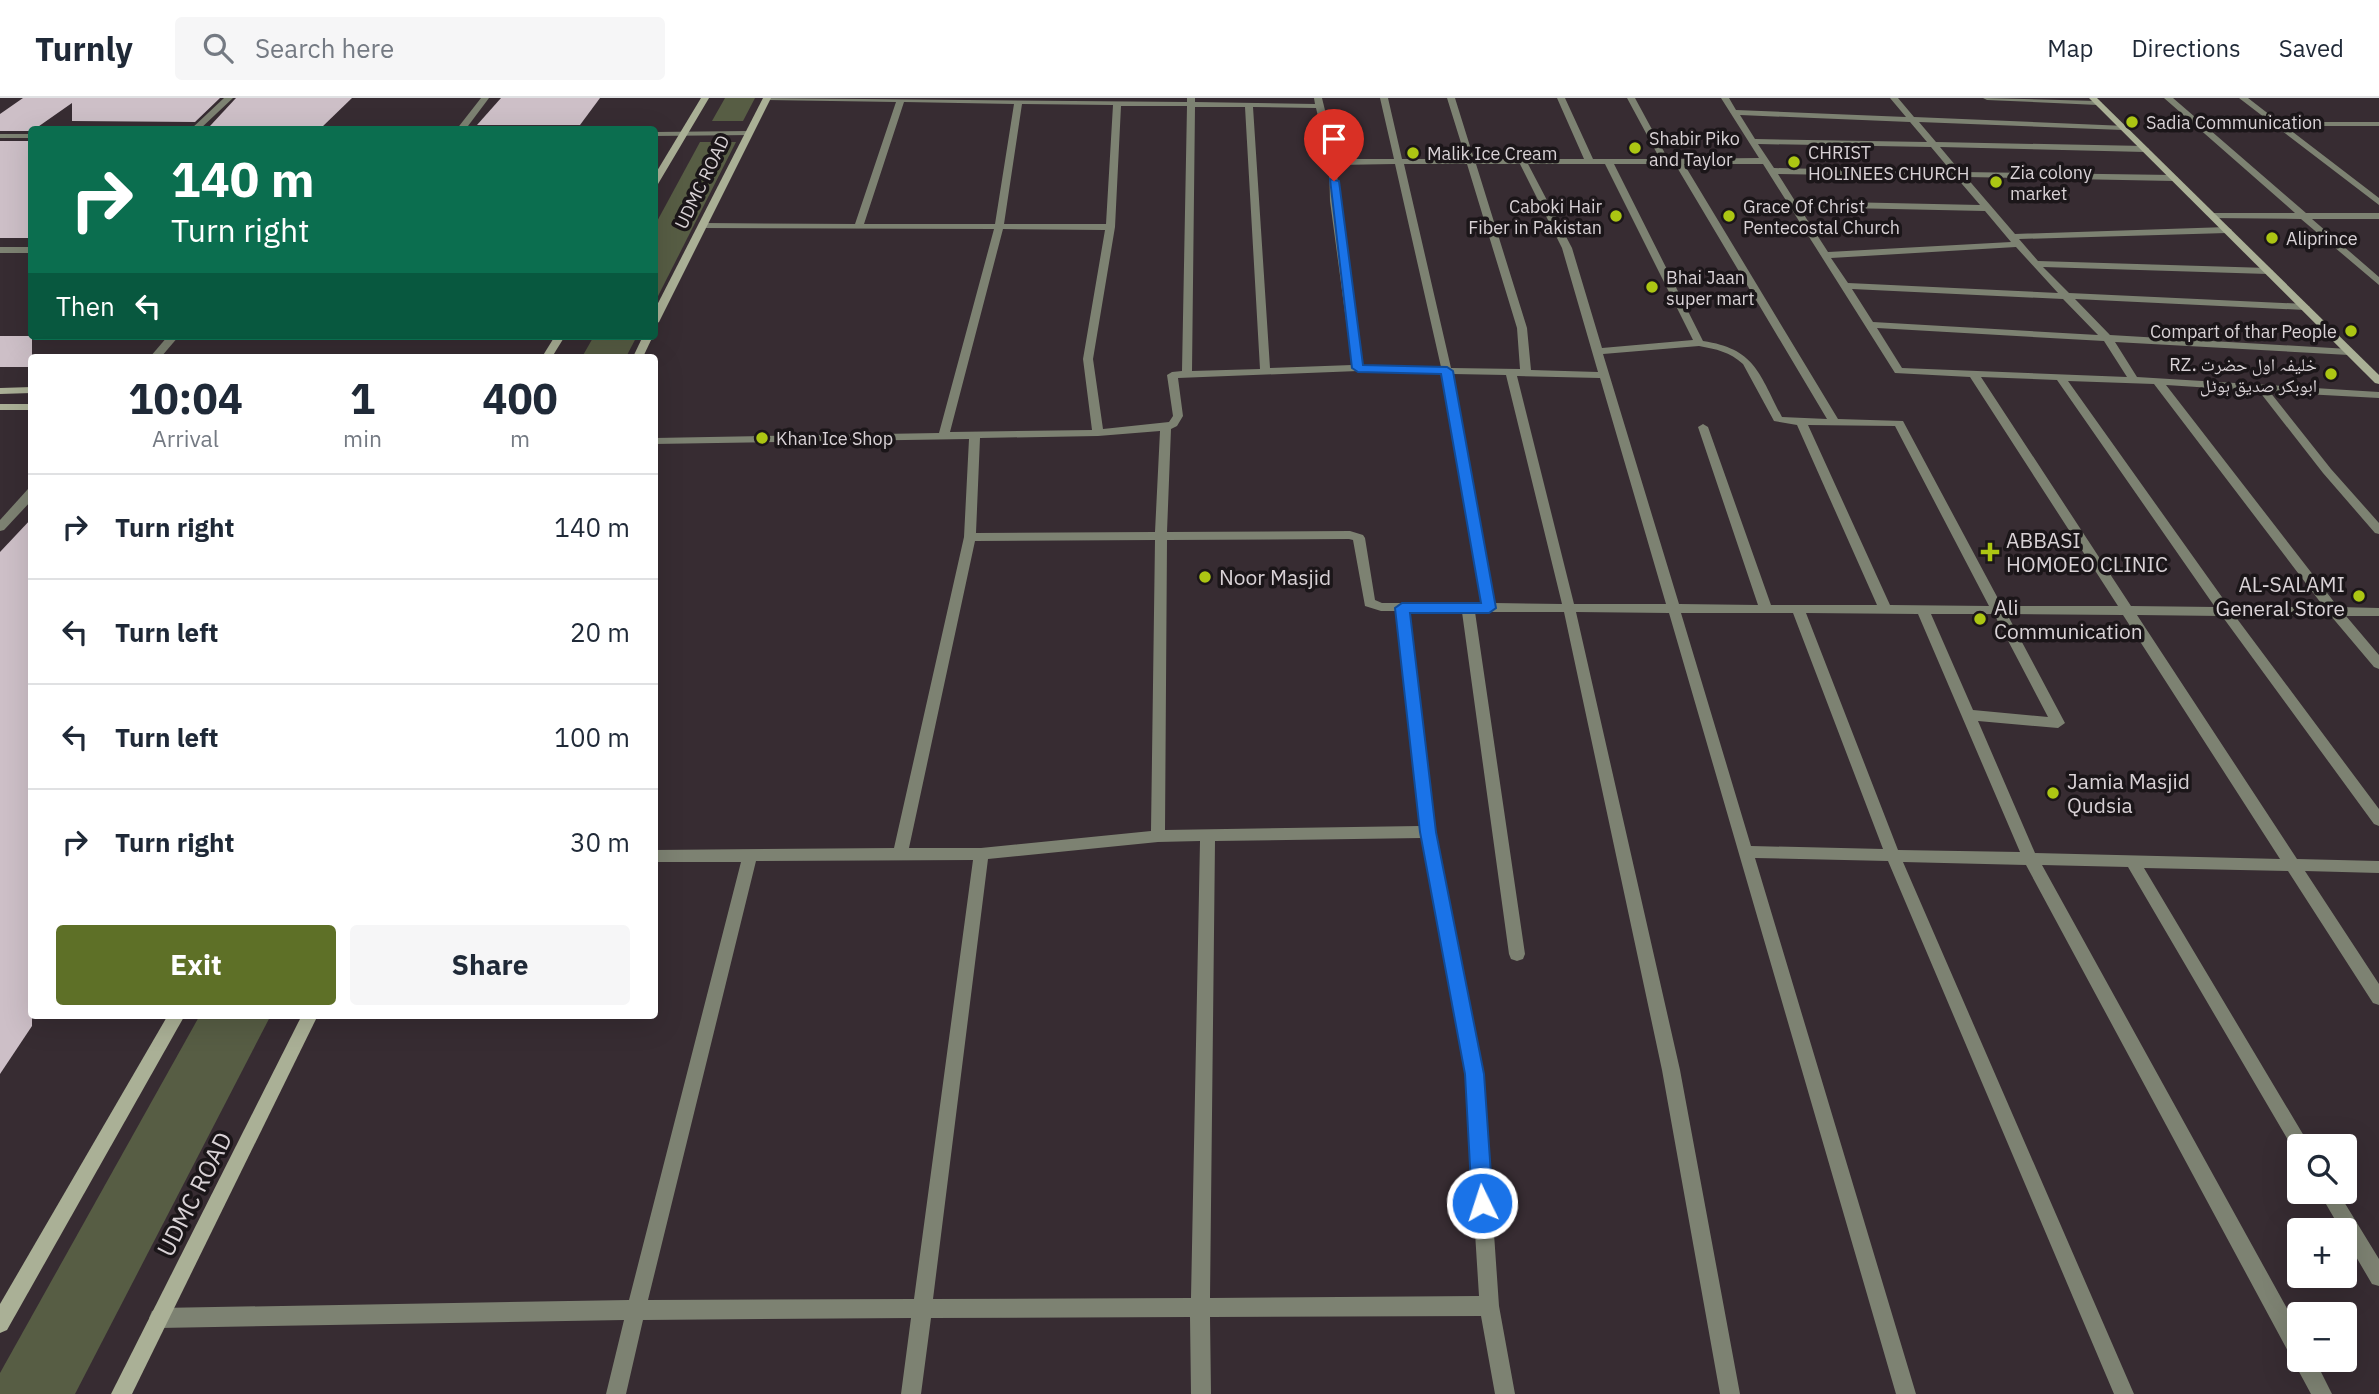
<!DOCTYPE html>
<meta charset="utf-8">
<style>
:root{--surface:#fff;--page:#f6f6f7;--text:#1f2937;--muted:#747a83;--line:#e0e1e3;--accent:#5e7027}
body{margin:0;font-family:"IBM Plex Sans","Noto Naskh Arabic",sans-serif;background:var(--page);color:var(--text);height:100vh;display:flex;flex-direction:column;font-size:26px;white-space:nowrap}
*{box-sizing:border-box;margin:0}
p{font-size:23px;color:var(--muted)}
.icon{flex:none;width:38px;height:38px;fill:none;stroke:currentColor;stroke-width:2;stroke-linecap:round;stroke-linejoin:round}
.map{position:relative;flex:1;overflow:hidden}
.sheet{position:absolute;left:28px;top:256px;width:630px;height:665px;display:flex;flex-direction:column;background:var(--surface);border-radius:7px;box-shadow:0 7px 28px #0002}
.sheet>*{flex:none}
.guide{position:absolute;left:28px;top:28px;width:630px;height:214px;border-radius:7px;box-shadow:0 7px 28px #0002;background:#0b6e4f;color:#fff;overflow:hidden}
.buttons{position:absolute;left:2287px;top:1036px;display:grid;gap:14px}
.buttons a{display:grid;place-items:center;width:70px;height:70px;border-radius:7px;background:var(--surface);box-shadow:0 7px 28px #0002;font-size:35px}
.pin{position:absolute;display:grid;place-items:center;width:60px;height:60px;color:#fff;margin:-72px -30px;border-radius:50% 50% 50% 0;rotate:-45deg;box-shadow:0 0 7px #0007}
.pin .icon{rotate:45deg}
.me{position:absolute;width:77px;margin:-38px;rotate:356deg;stroke-linejoin:round;filter:drop-shadow(0 0 5px #0008)}
.turn{display:flex;align-items:center;gap:24px;height:147px;padding:0 28px;font-size:32px}
.turn .icon{width:91px;height:91px;stroke-width:2.5}
.turn b{display:block;font-size:49px;line-height:60px}
.then{display:flex;align-items:center;height:66px;padding:0 28px;background:#0003;gap:14px;font-size:26px}
.eta{display:flex;justify-content:space-evenly;align-items:center;height:119px;text-align:center}
.eta b{font-size:42px;font-weight:700;line-height:49px}
.action{display:flex;gap:14px;margin-top:auto;padding:14px 28px}
.action a{flex:1;height:80px;border-radius:7px;background:var(--accent);color:#fff;font-size:28px;font-weight:700;line-height:80px;text-align:center}
.action a+a{background:var(--page);color:var(--text)}
ul{padding:0;list-style:none}
li{display:flex;align-items:center;gap:21px;height:105px;padding:0 28px;border-top:2px solid var(--line)}
li div{flex:1}
li b{display:block;font-size:26px}
li em{font-style:normal}
header{display:flex;align-items:center;gap:42px;box-sizing:border-box;height:98px;padding:0 35px;background:var(--surface);border-bottom:2px solid var(--line)}
header strong{font-size:33px}
nav{display:flex;gap:38px;margin-inline-start:auto;font-size:24px}
.search{width:490px;height:63px;background:var(--page);display:flex;align-items:center;gap:18px;box-sizing:border-box;padding:0 24px;border-radius:7px;color:var(--muted);font-size:26px}
.map>svg:first-child{display:block}
</style>
<header>
<strong>Turnly</strong>
<div class="search"><svg class="icon" aria-label="search" viewBox="0 0 24 24"><circle cx="10" cy="10" r="6"/><path d="M15 15l6 6"/></svg>Search here</div>
<nav><a>Map</a><a>Directions</a><a>Saved</a></nav>
</header>
<div class="map">
<svg width="2379" height="1296" viewBox="0 0 2379 1296">
<rect width="100%" height="100%" fill="#372c32"/>
<g fill="#575d44">
<path d="M 725,0 L 755,0 L 743,23 L 712,23 Z"/>
<path d="M 700,44 L 736,44 L 655,204 L 655,127 Z"/>
<path d="M 594,238 L 637,238 L 626,259 L 582,259 Z"/>
<path d="M 200,917 L 271,917 L 75,1296 L 0,1296 L 0,1275 Z"/>
</g>
<g fill="#cdbfc7">
<path d="M 23,0 L 220,0 L 195,24 L 72,23 L 72,5 L 32,33 L 0,33 L 0,16 Z"/>
<path d="M 236,0 L 352,0 L 322,29 L 210,28 Z"/>
<path d="M 501,0 L 600,0 L 580,27 L 477,27 Z"/>
<rect x="0" y="43" width="32" height="97"/>
<rect x="0" y="238" width="32" height="31"/>
<path d="M 32,420 L 32,928 L 0,976 L 0,454 Z"/>
</g>
<g fill="none" stroke-linecap="round" stroke-linejoin="round">
<g fill="#7d8272" fill-rule="evenodd">
<path d="M 224,0 L 233,0 L 199,32 L 190,32 Z"/>
<path d="M 481,0 L 489,0 L 465,32 L 456,32 Z"/>
<path d="M 763,0 L 1187,4 L 1187,0 L 1195,0 L 1195,4 L 1315,6 L 1314,0 L 1322,0 L 1337,61 L 1394,61 L 1380,0 L 1388,0 L 1402,61 L 1466,61 L 1447,0 L 1455,0 L 1474,61 L 1584,61 L 1557,0 L 1565,0 L 1593,61 L 1660,61 L 1627,0 L 1635,0 L 1668,61 L 1759,60 L 1721,0 L 1729,0 L 1736,12 L 1906,19 L 1890,0 L 1898,0 L 1914,19 L 2126,28 L 2126,32 L 2123,32 L 1919,24 L 1936,44 L 2145,48 L 2149,51 L 2145,54 L 1940,49 L 1961,74 L 2174,77 L 2178,80 L 2174,83 L 1966,79 L 2015,136 L 2227,129 L 2232,132 L 2227,135 L 2019,141 L 2038,163 L 2268,170 L 2273,173 L 2268,176 L 2043,169 L 2069,195 L 2305,206 L 2310,209 L 2305,212 L 2075,201 L 2110,237 L 2349,251 L 2354,254 L 2349,257 L 2115,244 L 2137,279 L 2379,294 L 2379,300 L 2270,294 L 2331,371 L 2379,425 L 2379,436 L 2375,435 L 2323,375 L 2259,293 L 2166,287 L 2338,509 L 2379,510 L 2379,518 L 2346,518 L 2379,557 L 2379,571 L 2374,569 L 2331,518 L 2235,518 L 2379,711 L 2379,728 L 2374,726 L 2222,518 L 2137,517 L 2297,761 L 2379,763 L 2379,775 L 2305,773 L 2379,886 L 2379,907 L 2373,905 L 2288,773 L 2144,770 L 2310,1048 L 2300,1048 L 2300,1056 L 2295,1054 L 2128,769 L 2042,767 L 2300,1234 L 2300,1262 L 2315,1262 L 2332,1296 L 2311,1296 L 2026,767 L 1903,764 L 2134,1296 L 2114,1296 L 1888,763 L 1755,760 L 1916,1296 L 1896,1296 L 1669,515 L 1576,514 L 1680,972 L 1740,1296 L 1720,1296 L 1662,972 L 1564,514 L 1475,514 L 1525,856 L 1523,861 L 1517,863 L 1511,861 L 1509,856 L 1462,514 L 1409,513 L 1435,734 L 1483,976 L 1499,1208 L 1515,1296 L 1495,1296 L 1481,1218 L 1210,1219 L 1211,1296 L 1191,1296 L 1190,1219 L 931,1220 L 921,1296 L 901,1296 L 911,1220 L 643,1222 L 626,1296 L 606,1296 L 624,1222 L 159,1230 L 152,1227 L 149,1220 L 152,1213 L 159,1210 L 629,1202 L 741,764 L 654,764 L 654,752 L 894,750 L 964,439 L 969,341 L 654,346 L 654,340 L 939,335 L 994,131 L 701,130 L 701,126 L 704,125 L 855,126 L 896,4 L 767,2 ZM 904,4 L 1014,6 L 995,126 L 864,126 ZM 1022,6 L 1113,7 L 1106,126 L 1004,126 ZM 1121,8 L 1187,8 L 1182,273 L 1172,274 L 1167,277 L 1173,318 L 1169,324 L 1103,331 L 1093,261 L 1115,129 ZM 1195,9 L 1245,9 L 1260,271 L 1192,273 ZM 1253,9 L 1316,10 L 1329,64 L 1330,103 L 1352,267 L 1270,270 ZM 1740,17 L 1910,24 L 1927,44 L 1755,41 ZM 1758,46 L 1931,49 L 1952,74 L 1774,70 ZM 1395,66 L 1441,269 L 1363,267 L 1338,103 L 1337,67 ZM 1404,66 L 1467,66 L 1517,230 L 1520,271 L 1451,270 ZM 1476,66 L 1520,66 L 1562,150 L 1598,274 L 1531,272 L 1527,230 ZM 1528,66 L 1605,66 L 1693,242 L 1602,250 L 1572,150 ZM 1614,66 L 1675,66 L 1827,321 L 1782,319 C 1759,276 1756,251 1703,243 ZM 1684,66 L 1763,66 L 1895,275 L 1970,279 L 2118,508 L 2002,508 L 1903,323 L 1838,321 ZM 1778,76 L 1956,79 L 1980,107 L 1795,103 ZM 1799,109 L 1985,113 L 2011,144 L 1828,154 ZM 1003,131 L 1105,132 L 1083,261 L 1092,332 L 950,334 ZM 2016,149 L 2058,195 L 1848,185 L 1831,160 ZM 1852,191 L 2063,201 L 2098,237 L 1873,224 ZM 1877,230 L 2104,243 L 2127,279 L 1902,270 ZM 1699,248 C 1716,251 1730,254 1743,266 L 1774,323 L 1797,327 L 1877,507 L 1771,507 L 1708,329 L 1703,326 L 1698,329 L 1758,507 L 1679,506 L 1603,256 ZM 1358,273 L 1442,276 L 1482,505 L 1382,505 L 1375,502 L 1365,440 L 1363,437 L 1350,433 L 1167,434 L 1171,331 L 1177,328 L 1183,318 L 1178,280 ZM 1453,276 L 1506,277 L 1562,506 L 1494,505 ZM 1517,278 L 1600,280 L 1666,506 L 1574,506 ZM 1981,279 L 2057,282 L 2215,509 L 2131,508 ZM 2068,283 L 2154,286 L 2324,509 L 2229,509 ZM 1808,327 L 1895,328 L 1989,508 L 1890,507 ZM 1160,333 L 1155,434 L 976,435 L 980,340 L 1098,338 ZM 1349,441 L 1353,442 L 1365,508 L 1381,513 L 1396,513 L 1420,728 L 1165,732 L 1167,442 ZM 1155,442 L 1151,733 L 981,750 L 909,750 L 975,443 ZM 1681,515 L 1793,515 L 1883,751 L 1751,748 ZM 1806,515 L 1918,516 L 2020,754 L 1898,752 ZM 1931,516 L 1994,516 L 2048,619 L 1973,612 ZM 2007,516 L 2123,517 L 2280,761 L 2035,755 L 1978,623 L 2058,630 L 2065,625 ZM 1422,740 L 1465,976 L 1479,1198 L 1210,1200 L 1215,743 ZM 1200,743 L 1191,1200 L 933,1201 L 988,761 L 1158,744 ZM 973,762 L 914,1201 L 648,1202 L 756,763 Z"/>
<path d="M 1983,0 L 2098,3 L 2102,5 L 2098,7 L 1987,2 Z"/>
<path d="M 2164,0 L 2173,0 L 2306,115 L 2379,115 L 2379,121 L 2312,121 L 2379,179 L 2379,187 L 2301,121 L 2210,120 L 2210,116 L 2213,115 L 2295,115 Z"/>
<path d="M 2239,0 L 2248,0 L 2279,24 L 2379,24 L 2379,28 L 2285,28 L 2379,100 L 2379,107 Z"/>
<path d="M 749,33 L 752,33 L 752,37 L 654,38 L 654,34 Z"/>
<rect x="0" y="36" width="32" height="4"/>
<rect x="0" y="149" width="32" height="6"/>
<path d="M 168,238 L 179,238 L 161,259 L 150,259 Z"/>
<path d="M 32,390 L 32,402 L 4,432 L 0,433 L 0,422 L 28,391 Z"/>
<path d="M 2319,1094 L 2338,1094 L 2379,1161 L 2379,1188 L 2372,1186 L 2345,1140 L 2345,1132 L 2341,1132 Z"/>
</g>
<g fill="#aab096" fill-rule="evenodd">
<path d="M 701,0 L 709,0 L 658,86 L 654,88 L 654,78 Z"/>
<path d="M 763,0 L 771,0 L 659,224 L 654,227 L 654,213 Z"/>
<path d="M 2089,0 L 2097,0 L 2379,277 L 2379,286 L 2375,285 Z"/>
<path d="M 555,238 L 565,238 L 552,259 L 542,259 Z"/>
<path d="M 643,238 L 653,238 L 643,259 L 633,259 Z"/>
<path d="M 32,289 L 32,295 L 0,296 L 0,290 Z"/>
<rect x="0" y="306" width="32" height="6"/>
<path d="M 168,917 L 185,917 L 7,1232 L 0,1235 L 0,1206 Z"/>
<path d="M 302,917 L 318,917 L 132,1296 L 111,1296 Z"/>
</g>
</g>
<path fill="#1a73e8" stroke="#114b97" stroke-width="2" d="M 1330,81 L 1339,83 L 1363,267 L 1447,269 L 1453,273 L 1496,510 L 1489,515 L 1410,515 L 1436,734 L 1484,976 L 1493,1105 L 1490,1112 L 1482,1115 L 1475,1112 L 1472,1105 L 1465,976 L 1420,734 L 1395,510 L 1402,505 L 1481,505 L 1441,276 L 1358,274 L 1352,270 Z"/>
<g fill="#acc613" stroke="#1b1619" stroke-width="2.5">
<circle cx="2132" cy="24" r="7"/>
<circle cx="1635" cy="50" r="7"/>
<circle cx="1413" cy="55" r="7"/>
<circle cx="1794" cy="64" r="7"/>
<circle cx="1996" cy="84" r="7"/>
<circle cx="1616" cy="118" r="7"/>
<circle cx="1729" cy="118" r="7"/>
<circle cx="2272" cy="140" r="7"/>
<circle cx="1652" cy="189" r="7"/>
<circle cx="2351" cy="233" r="7"/>
<circle cx="2331" cy="276" r="7"/>
<circle cx="762" cy="340" r="7"/>
<path d="M1986.5 443.5h7v7h7v7h-7v7h-7v-7h-7v-7h7z"/>
<circle cx="1205" cy="479" r="7"/>
<circle cx="2359" cy="498" r="7"/>
<circle cx="1980" cy="521" r="7"/>
<circle cx="2053" cy="695" r="7"/>
</g>
<g text-anchor="middle" dominant-baseline="central" stroke-width="7" stroke-linejoin="round" paint-order="stroke">
<g font-size="18" fill="#d9d2d6" stroke="#1b1619" text-anchor="start">
<text x="2146" y="24">Sadia Communication</text>
<text x="1649" y="40">Shabir Piko<tspan x="1649" dy="21">and Taylor</tspan></text>
<text x="1808" y="54">CHRIST<tspan x="1808" dy="21">HOLINEES CHURCH</tspan></text>
<text x="1427" y="55">Malik Ice Cream</text>
<text x="2010" y="74">Zia colony<tspan x="2010" dy="21">market</tspan></text>
<text x="1602" y="108" text-anchor="end">Caboki Hair<tspan x="1602" dy="21">Fiber in Pakistan</tspan></text>
<text x="1743" y="108">Grace Of Christ<tspan x="1743" dy="21">Pentecostal Church</tspan></text>
<text x="2286" y="140">Aliprince</text>
<text x="1666" y="179">Bhai Jaan<tspan x="1666" dy="21">super mart</tspan></text>
<text x="2337" y="233" text-anchor="end">Compart of thar People</text>
<text x="2317" y="266" text-anchor="end">RZ. خلیفہ اول حضرت<tspan x="2317" dy="21">ابوبکر صدیق ہوٹل</tspan></text>
<text x="776" y="340">Khan Ice Shop</text>
</g>
<g font-size="18" fill="#d9d2d6" stroke="#1b1619">
<text transform="translate(702 84) rotate(-64)">UDMC ROAD</text>
</g>
<g font-size="21" fill="#d9d2d6" stroke="#1b1619" text-anchor="start">
<text x="2006" y="442">ABBASI<tspan x="2006" dy="24">HOMOEO CLINIC</tspan></text>
<text x="1219" y="479">Noor Masjid</text>
<text x="2345" y="486" text-anchor="end">AL-SALAMI<tspan x="2345" dy="24">General Store</tspan></text>
<text x="1994" y="509">Ali<tspan x="1994" dy="24">Communication</tspan></text>
<text x="2067" y="683">Jamia Masjid<tspan x="2067" dy="24">Qudsia</tspan></text>
</g>
<g font-size="24" fill="#d9d2d6" stroke="#1b1619">
<text transform="translate(194 1096) rotate(-63)">UDMC ROAD</text>
</g>
</g>
</svg>
<div class="buttons">
<a><svg class="icon" aria-label="search" viewBox="0 0 24 24"><circle cx="10" cy="10" r="6"/><path d="M15 15l6 6"/></svg></a>
<a>+</a>
<a>−</a>
</div>
<div class="pin" style="left:1334px;top:83px;background:#d93025"><svg class="icon" aria-label="arrive" viewBox="0 0 24 24"><path d="M6 21V4h12l-3 4 3 4H6"/></svg></div>
<svg class="me" style="left:1482px;top:1105px" viewBox="-20 -20 40 40"><circle r="17" fill="#1a73e8" stroke="#fff" stroke-width="3"/><path d="M0-11L8 9 0 5-8 9z" fill="#fff"/></svg>
<div class="guide">
<div class="turn"><svg class="icon" aria-label="right" viewBox="0 0 24 24"><path d="M7 20v-9h11M14 6l5 5-5 5"/></svg><div><b>140 m</b>Turn right</div></div>
<div class="then">Then<svg class="icon" aria-label="left" viewBox="0 0 24 24"><path d="M17 20v-9H6M10 6l-5 5 5 5"/></svg></div>
</div>
<section class="sheet">
<div class="eta">
<div><b>10:04</b><p>Arrival</p></div>
<div><b>1</b><p>min</p></div>
<div><b>400</b><p>m</p></div>
</div>
<ul>
<li><svg class="icon" aria-label="right" viewBox="0 0 24 24"><path d="M7 20v-9h11M14 6l5 5-5 5"/></svg><div><b>Turn right</b></div><em>140 m</em></li>
<li><svg class="icon" aria-label="left" viewBox="0 0 24 24"><path d="M17 20v-9H6M10 6l-5 5 5 5"/></svg><div><b>Turn left</b></div><em>20 m</em></li>
<li><svg class="icon" aria-label="left" viewBox="0 0 24 24"><path d="M17 20v-9H6M10 6l-5 5 5 5"/></svg><div><b>Turn left</b></div><em>100 m</em></li>
<li><svg class="icon" aria-label="right" viewBox="0 0 24 24"><path d="M7 20v-9h11M14 6l5 5-5 5"/></svg><div><b>Turn right</b></div><em>30 m</em></li>
</ul>
<div class="action"><a>Exit</a><a>Share</a></div>
</section>
</div>
